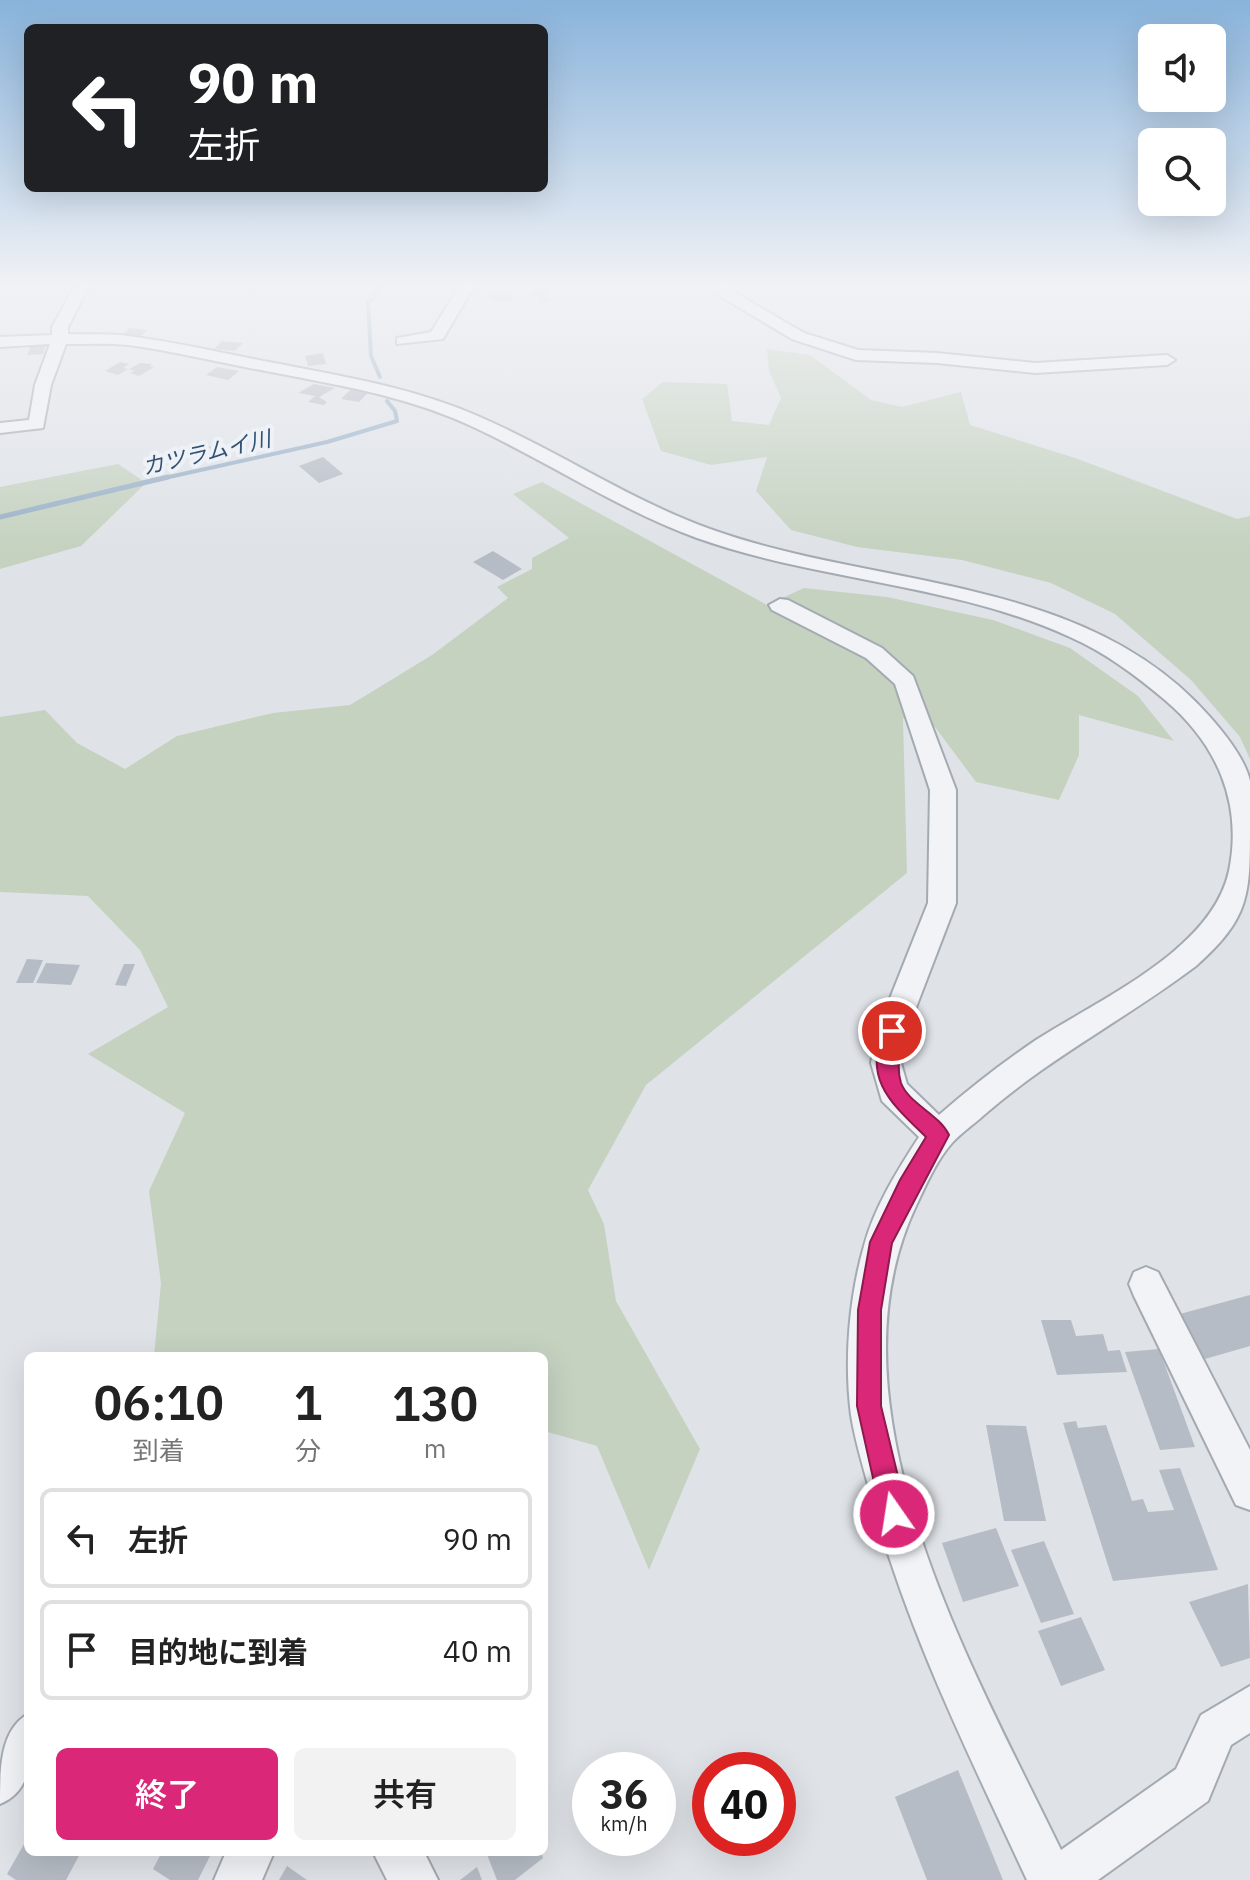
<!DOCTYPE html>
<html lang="ja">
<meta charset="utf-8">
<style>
:root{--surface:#fff;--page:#f2f2f2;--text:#222;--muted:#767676;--line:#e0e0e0;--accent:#db2777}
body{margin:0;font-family:"IBM Plex Sans","Noto Sans JP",sans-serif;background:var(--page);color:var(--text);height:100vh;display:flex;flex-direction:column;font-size:30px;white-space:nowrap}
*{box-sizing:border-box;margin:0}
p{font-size:26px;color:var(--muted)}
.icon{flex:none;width:44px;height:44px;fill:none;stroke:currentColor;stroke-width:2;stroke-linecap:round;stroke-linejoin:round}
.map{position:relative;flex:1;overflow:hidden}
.details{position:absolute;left:24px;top:1352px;width:524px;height:504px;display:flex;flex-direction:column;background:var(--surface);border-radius:12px;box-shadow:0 8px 32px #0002}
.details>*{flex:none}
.guide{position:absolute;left:24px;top:24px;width:524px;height:168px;border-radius:12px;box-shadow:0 8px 32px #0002;background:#202124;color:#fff;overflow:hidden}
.controls{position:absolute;left:1138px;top:24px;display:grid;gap:16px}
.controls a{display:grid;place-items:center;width:88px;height:88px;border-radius:12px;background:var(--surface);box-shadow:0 8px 32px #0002;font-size:40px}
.speed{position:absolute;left:572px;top:1752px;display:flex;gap:16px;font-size:40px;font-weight:700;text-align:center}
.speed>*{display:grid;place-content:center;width:104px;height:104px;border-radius:50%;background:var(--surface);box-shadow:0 8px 32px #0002;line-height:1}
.speed small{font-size:20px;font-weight:400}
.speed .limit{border:12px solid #d22;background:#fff;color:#111}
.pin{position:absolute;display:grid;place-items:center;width:68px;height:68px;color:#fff;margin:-34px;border:4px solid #fff;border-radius:50%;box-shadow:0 2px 8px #0007}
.me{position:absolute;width:88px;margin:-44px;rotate:347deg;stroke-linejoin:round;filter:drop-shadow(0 0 6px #0008)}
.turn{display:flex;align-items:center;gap:28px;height:168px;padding:0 32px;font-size:36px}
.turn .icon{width:104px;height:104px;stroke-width:2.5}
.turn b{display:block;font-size:56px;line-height:68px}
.eta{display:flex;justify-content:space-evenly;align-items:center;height:136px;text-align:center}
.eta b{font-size:48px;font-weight:600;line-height:56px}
.cta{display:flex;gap:16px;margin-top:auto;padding:16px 32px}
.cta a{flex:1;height:92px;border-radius:12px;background:var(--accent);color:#fff;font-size:32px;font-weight:600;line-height:92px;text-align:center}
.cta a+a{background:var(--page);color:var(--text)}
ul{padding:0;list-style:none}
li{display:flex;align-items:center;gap:24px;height:100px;margin:0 16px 12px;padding:0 16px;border:4px solid var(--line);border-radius:12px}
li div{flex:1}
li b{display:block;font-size:30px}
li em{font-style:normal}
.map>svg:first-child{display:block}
</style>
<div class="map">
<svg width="1250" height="1880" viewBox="0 0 1250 1880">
<rect width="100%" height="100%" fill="#dfe3e8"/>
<g fill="#c5d2c0">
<path d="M 767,349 L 810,355 L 871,400 L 902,407 L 961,392 L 970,425 L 1078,459 L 1237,519 L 1250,516 L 1250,759 L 1240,737 L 1191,680 L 1115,614 L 1051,583 L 962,560 L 857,547 L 791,530 L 756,491 L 767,457 L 711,465 L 661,451 L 642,399 L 663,382 L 727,384 L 732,421 L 769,425 L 781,398 L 769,371 Z"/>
<path d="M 118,464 L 146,483 L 81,546 L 0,569 L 0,487 Z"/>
<path d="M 542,482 L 767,605 L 804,588 L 887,597 L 993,620 L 1070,648 L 1138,696 L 1174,741 L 1079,715 L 1079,755 L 1059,800 L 976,782 L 935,727 L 903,718 L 907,873 L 646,1085 L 588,1190 L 604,1224 L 616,1301 L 700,1449 L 649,1570 L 597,1446 L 544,1431 L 544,1356 L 154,1356 L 161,1283 L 149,1191 L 185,1113 L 88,1054 L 168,1007 L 140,950 L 88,896 L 0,892 L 0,717 L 45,710 L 77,743 L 125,769 L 177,736 L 273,713 L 350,705 L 432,655 L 508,598 L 497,587 L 532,569 L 532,558 L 569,538 L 513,494 Z"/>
</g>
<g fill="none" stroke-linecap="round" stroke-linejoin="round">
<g stroke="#9ab1c8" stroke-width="4">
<path d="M 379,286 L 373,299 L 368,302 L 371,356 L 380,377"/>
<path d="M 160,479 L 327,442 L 397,421 L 395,411 L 387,401"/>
</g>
<path stroke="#9ab1c8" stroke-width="5" d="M 0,517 L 168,477"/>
</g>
<g fill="#b6bcc5">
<path d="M 546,288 L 549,302 L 539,303 L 539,296 L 531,296 L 531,289 Z"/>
<path d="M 508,291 L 514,300 L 494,302 L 488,295 Z"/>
<path d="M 129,328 L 147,330 L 139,338 L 121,336 Z"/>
<path d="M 222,341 L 243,343 L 235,351 L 214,349 Z"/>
<path d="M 47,342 L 43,354 L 27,355 L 32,343 Z"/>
<path d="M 323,353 L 326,364 L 308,366 L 305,356 Z"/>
<path d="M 120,362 L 129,364 L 123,368 L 128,369 L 118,375 L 105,371 Z"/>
<path d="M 140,363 L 152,364 L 150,366 L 154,367 L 139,376 L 130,373 L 135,371 L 129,369 Z"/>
<path d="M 217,367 L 239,371 L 228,380 L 206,375 Z"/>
<path d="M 314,384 L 335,388 L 319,397 L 327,402 L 324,405 L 308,402 L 315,396 L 298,393 Z"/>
<path d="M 350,390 L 368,393 L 359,402 L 341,399 Z"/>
<path d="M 203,445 L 215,448 L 203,457 L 191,455 Z"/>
<path d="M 323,457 L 343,474 L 319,483 L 299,466 Z"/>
<path d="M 493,551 L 522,569 L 503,580 L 473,562 Z"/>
<path d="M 27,959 L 43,960 L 33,983 L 16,983 Z"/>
<path d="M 46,963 L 80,965 L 71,985 L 36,983 Z"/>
<path d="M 124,964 L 135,964 L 126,986 L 115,985 Z"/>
<path d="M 1250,1295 L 1250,1346 L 1205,1359 L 1180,1314 Z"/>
<path d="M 1041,1320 L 1071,1320 L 1076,1336 L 1103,1334 L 1108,1351 L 1120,1350 L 1127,1372 L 1057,1375 Z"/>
<path d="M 1159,1349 L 1195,1447 L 1160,1450 L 1125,1352 Z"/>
<path d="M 1076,1421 L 1078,1428 L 1106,1425 L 1132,1501 L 1143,1499 L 1148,1512 L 1174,1510 L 1159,1470 L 1180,1468 L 1218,1570 L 1113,1581 L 1063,1423 Z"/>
<path d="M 986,1425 L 1026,1426 L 1046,1521 L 1004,1521 Z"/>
<path d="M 996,1528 L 1019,1586 L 963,1602 L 942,1543 Z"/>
<path d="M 1044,1541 L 1074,1614 L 1041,1623 L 1011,1550 Z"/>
<path d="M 1248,1584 L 1250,1658 L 1221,1667 L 1189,1602 Z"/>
<path d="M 1081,1617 L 1105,1670 L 1061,1686 L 1038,1631 Z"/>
<path d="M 958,1770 L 1003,1880 L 927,1880 L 895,1797 Z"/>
<path d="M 28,1837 L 28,1852 L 81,1852 L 66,1880 L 16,1880 L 7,1874 Z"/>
<path d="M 162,1852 L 212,1852 L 198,1880 L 170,1880 L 153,1869 Z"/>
<path d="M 486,1852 L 541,1852 L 543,1858 L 515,1880 L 497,1880 Z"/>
<path d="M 287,1866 L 307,1880 L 279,1880 Z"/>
<path d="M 477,1867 L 482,1880 L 460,1880 Z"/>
</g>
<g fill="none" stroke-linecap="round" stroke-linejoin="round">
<defs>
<g id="minor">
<path d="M 75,286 L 89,286 L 68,327 L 68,334 C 88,335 109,333 128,336 C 175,342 222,353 269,362 C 341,376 412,387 480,417 C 558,451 630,500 710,529 C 876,589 1085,574 1210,717 C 1225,734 1245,759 1250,781 C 1250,795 1250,812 1250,826 C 1250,895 1250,918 1196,966 C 1127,1018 1049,1058 984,1115 C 973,1125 961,1133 952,1143 C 936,1161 926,1185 916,1206 C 821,1407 974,1670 1061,1850 L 1176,1769 L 1201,1715 L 1250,1686 L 1250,1733 L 1231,1745 L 1208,1801 L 1098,1880 L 1027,1880 C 968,1753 905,1627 870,1492 C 863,1466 855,1441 851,1415 C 844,1361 849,1298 864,1246 C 874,1208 898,1169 919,1137 L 882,1101 L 871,1063 L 877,1031 L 928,903 L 930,790 L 895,684 L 866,658 L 772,610 L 769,605 L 780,599 L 788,600 L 882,648 L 913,676 L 956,790 L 956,903 L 907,1031 L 901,1063 L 907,1084 L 939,1115 C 970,1088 1002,1063 1036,1040 C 1100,999 1212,950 1229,871 C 1243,803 1217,744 1165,700 C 1135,675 1106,653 1070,637 C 953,583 818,581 697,538 C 617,509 546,460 469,425 C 404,395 336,385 266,371 C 220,363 174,351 128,345 C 108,343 86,344 66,344 L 51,385 L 43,428 L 0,433 L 0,423 L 29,420 L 35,385 L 50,344 L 0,347 L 0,337 L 52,335 L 52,327 Z"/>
<path d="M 460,286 L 474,286 L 443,339 L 397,344 L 397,338 L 431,332 Z"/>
<path d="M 716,286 L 730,286 L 732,291 L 804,333 L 858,350 L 937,353 L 1035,363 L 1167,355 L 1175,360 L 1167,365 L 1035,373 L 937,363 L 856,360 L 792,339 L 720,296 Z"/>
<path d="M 1146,1267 L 1158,1272 L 1250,1450 L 1250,1510 L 1236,1505 L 1134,1296 L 1129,1284 L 1134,1272 Z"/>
<path d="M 28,1714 C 28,1749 38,1788 0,1804 C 0,1769 0,1730 28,1714 Z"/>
<path d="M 226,1852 L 274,1852 L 262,1880 L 214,1880 Z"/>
<path d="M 373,1852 L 424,1852 L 438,1880 L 387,1880 Z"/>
</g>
</defs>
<use href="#minor" stroke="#a4aab2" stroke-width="4"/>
<use href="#minor" fill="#f2f3f7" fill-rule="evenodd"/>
</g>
<linearGradient id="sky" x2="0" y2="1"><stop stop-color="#89b3db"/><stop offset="0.52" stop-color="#f1f2f5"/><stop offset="1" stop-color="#f1f2f5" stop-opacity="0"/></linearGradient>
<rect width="1250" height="549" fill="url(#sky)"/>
<path fill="#db2777" stroke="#8e194d" stroke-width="2" d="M 892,1023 L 899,1025 C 906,1039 894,1061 901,1083 C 909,1104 939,1114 949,1135 L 892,1243 L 881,1310 L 881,1406 L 907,1514 L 903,1523 L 894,1527 L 885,1523 L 881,1514 L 857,1406 L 858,1310 L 870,1242 L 900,1180 L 926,1137 C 892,1104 860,1078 886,1025 Z"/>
<g text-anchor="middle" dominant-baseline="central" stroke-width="8" stroke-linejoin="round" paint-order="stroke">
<g font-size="22" font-style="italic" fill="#325173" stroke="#eef2f6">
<text transform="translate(206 452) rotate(-13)">カツラムイ川</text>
</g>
</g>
</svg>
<div class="controls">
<a><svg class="icon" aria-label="sound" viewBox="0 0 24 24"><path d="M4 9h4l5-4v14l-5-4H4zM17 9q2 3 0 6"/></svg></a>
<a><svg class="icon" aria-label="search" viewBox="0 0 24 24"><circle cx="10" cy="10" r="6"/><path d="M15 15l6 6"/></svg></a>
</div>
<div class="speed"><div>36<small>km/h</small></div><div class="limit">40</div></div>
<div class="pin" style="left:892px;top:1031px;background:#d93025"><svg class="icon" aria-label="arrive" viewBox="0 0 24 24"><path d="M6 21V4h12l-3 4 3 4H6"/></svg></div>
<svg class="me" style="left:894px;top:1514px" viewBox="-20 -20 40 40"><circle r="17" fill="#db2777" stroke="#fff" stroke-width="3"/><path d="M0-11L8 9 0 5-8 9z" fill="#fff"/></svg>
<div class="guide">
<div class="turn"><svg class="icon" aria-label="left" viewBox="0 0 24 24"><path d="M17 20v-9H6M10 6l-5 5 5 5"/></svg><div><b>90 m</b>左折</div></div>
</div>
<section class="details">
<div class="eta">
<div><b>06:10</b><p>到着</p></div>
<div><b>1</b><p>分</p></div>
<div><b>130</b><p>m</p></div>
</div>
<ul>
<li><svg class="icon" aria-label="left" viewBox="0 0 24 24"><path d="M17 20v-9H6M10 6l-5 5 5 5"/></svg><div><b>左折</b></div><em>90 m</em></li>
<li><svg class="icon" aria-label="arrive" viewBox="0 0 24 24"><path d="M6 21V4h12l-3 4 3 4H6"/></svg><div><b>目的地に到着</b></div><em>40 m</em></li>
</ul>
<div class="cta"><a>終了</a><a>共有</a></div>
</section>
</div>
